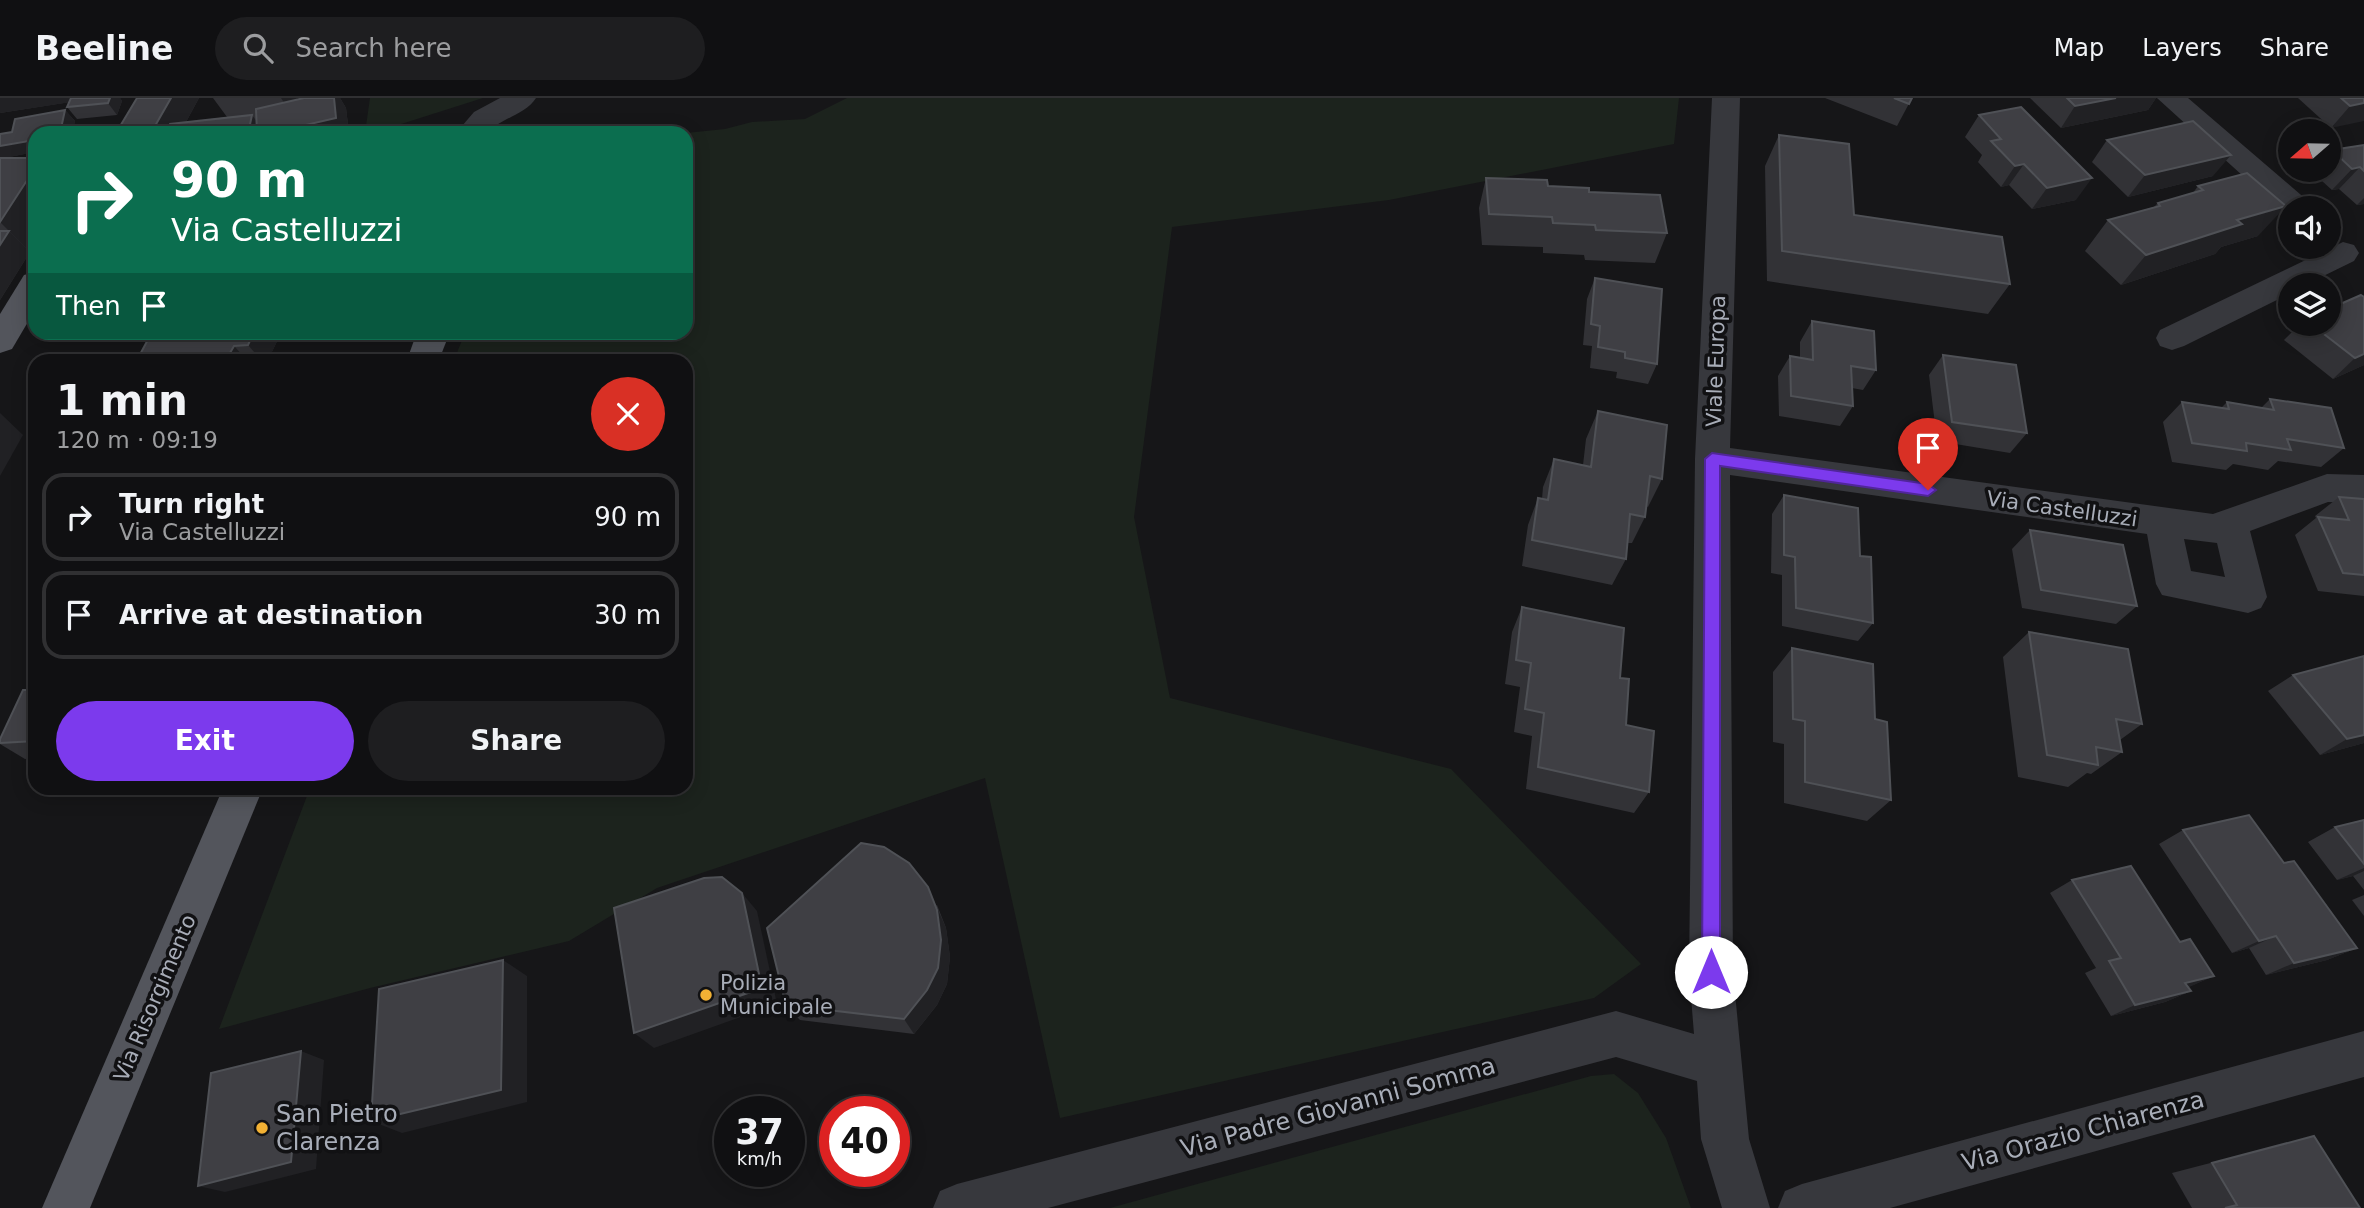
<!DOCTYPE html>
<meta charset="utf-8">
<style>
:root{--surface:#101012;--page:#1e1e20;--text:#f1f3f6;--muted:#9c9d9f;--line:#303032;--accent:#7c3aed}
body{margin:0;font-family:"DejaVu Sans",sans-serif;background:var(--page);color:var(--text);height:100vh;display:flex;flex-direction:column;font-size:26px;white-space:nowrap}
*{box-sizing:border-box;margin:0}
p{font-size:23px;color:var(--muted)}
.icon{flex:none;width:38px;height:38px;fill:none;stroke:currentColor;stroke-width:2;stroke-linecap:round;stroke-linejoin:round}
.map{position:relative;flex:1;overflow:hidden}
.details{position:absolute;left:28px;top:256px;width:665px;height:441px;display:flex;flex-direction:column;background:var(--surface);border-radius:21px;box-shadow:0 4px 18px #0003,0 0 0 2px var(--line)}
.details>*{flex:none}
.banner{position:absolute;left:28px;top:28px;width:665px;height:214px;border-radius:21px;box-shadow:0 4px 18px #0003,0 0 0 2px var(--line);background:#0b6e4f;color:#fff;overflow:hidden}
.needle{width:46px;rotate:250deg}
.fabs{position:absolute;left:2278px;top:21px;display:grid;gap:14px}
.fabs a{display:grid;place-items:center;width:63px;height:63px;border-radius:50%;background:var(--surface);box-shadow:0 4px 18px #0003,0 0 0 2px var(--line);font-size:35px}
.speed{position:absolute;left:714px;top:998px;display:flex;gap:14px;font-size:35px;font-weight:700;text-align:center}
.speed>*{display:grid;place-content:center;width:91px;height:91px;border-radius:50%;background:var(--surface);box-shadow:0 4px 18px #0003,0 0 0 2px var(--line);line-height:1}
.speed small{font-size:18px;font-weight:400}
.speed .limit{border:10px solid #d22;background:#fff;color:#111}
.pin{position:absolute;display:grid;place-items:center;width:60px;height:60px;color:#fff;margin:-72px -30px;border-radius:50% 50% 50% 0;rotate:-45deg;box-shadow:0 0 7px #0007}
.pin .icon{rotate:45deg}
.me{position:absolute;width:77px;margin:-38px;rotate:0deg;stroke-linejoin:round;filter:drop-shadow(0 0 5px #0008)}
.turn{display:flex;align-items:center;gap:24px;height:147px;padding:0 28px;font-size:32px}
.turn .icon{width:91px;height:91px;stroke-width:2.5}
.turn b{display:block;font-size:49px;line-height:60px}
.then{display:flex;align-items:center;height:66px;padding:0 28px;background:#0003;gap:14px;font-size:26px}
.round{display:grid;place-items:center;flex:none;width:74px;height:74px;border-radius:37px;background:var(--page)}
.headline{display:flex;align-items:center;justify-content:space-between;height:119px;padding:0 28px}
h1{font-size:42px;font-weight:800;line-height:52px}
.button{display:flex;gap:14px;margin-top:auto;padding:14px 28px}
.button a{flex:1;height:80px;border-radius:42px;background:var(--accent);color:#fff;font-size:28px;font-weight:800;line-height:80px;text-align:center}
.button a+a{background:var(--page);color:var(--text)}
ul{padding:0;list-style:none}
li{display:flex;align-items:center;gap:21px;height:88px;margin:0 14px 10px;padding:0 14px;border:4px solid var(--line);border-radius:21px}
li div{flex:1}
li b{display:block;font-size:26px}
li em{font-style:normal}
header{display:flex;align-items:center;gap:42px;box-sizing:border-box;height:98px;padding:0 35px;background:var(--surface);border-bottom:2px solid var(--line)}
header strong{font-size:33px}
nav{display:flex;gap:38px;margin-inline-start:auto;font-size:24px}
.search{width:490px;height:63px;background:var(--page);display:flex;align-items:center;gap:18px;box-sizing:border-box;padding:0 24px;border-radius:38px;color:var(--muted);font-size:26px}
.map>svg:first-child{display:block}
</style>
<header>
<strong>Beeline</strong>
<div class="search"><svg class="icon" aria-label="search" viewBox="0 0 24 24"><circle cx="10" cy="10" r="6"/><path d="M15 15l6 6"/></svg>Search here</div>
<nav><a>Map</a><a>Layers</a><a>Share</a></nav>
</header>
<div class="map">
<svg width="2364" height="1110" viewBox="0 0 2364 1110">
<rect width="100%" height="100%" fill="#161618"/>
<g fill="#1c231d">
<path d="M 370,0 L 483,0 L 373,35 L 365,35 Z"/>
<path d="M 847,0 L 1679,0 L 1674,46 L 1389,102 L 1172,129 L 1134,419 L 1170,600 L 1451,671 L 1641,866 L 1594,900 L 1060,1020 L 985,680 L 657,790 L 569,843 L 370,890 L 219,931 L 310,690 L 686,690 L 686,262 L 454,262 L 465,235 L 686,234 L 686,35 L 725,31 L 752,24 L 805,21 Z"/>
<path d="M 1614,976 L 1638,995 L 1666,1040 L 1691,1110 L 1110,1110 L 1591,978 Z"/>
</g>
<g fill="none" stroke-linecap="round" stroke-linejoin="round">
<g fill="#37383d" fill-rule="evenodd">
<path d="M 500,0 L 536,0 C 525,17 501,20 487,35 L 456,35 L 474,14 Z"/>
<path d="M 1712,0 L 1740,0 L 1730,350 L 2213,416 L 2327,376 L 2364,377 L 2364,405 L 2328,404 L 2250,433 L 2267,499 L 2261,510 L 2248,515 L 2162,497 L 2156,486 L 2147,436 L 1730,377 L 1733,874 L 1749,1041 L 1770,1110 L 1722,1110 L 1701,1041 L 1697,983 L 1616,959 L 1048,1110 L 933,1110 L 940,1093 L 957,1086 L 1616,913 L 1694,936 L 1689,874 L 1695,361 ZM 2184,441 L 2217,445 L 2225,479 L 2191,473 Z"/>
<path d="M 2157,0 L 2188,0 L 2308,103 L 2312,110 L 2291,110 L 2291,119 L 2286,117 Z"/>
<path d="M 2343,144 L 2354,147 L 2359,155 L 2354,163 L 2305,187 L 2291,187 L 2291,195 L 2184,248 L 2172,252 L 2160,248 L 2156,240 L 2160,232 Z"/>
<path d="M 2364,933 L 2364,979 L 1890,1110 L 1778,1110 L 1785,1093 L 1802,1086 Z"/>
</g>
<g fill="#53555c" fill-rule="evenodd">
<path d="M 35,174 L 35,212 L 12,251 L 0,255 L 0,216 L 24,177 Z"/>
<path d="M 417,234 L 450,234 L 439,262 L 407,262 Z"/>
<path d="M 223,690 L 263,690 L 90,1110 L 42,1110 Z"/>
</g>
</g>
<g fill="#323236">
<path d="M 0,0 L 120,0 L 122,3 L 117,17 L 77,21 L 67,9 L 70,4 L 0,15 Z"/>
<path d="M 137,0 L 199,0 L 186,24 L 227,19 L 213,0 L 297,0 L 296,2 L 304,0 L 340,0 L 346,10 L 349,35 L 116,35 Z"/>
<path d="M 1825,0 L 1912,0 L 1897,28 Z"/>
<path d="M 2030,0 L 2156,0 L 2148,12 L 2061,30 Z"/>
<path d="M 2298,0 L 2364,0 L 2331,30 Z"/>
<path d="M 65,12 L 75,23 L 72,35 L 35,35 L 35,54 L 3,60 L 35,60 L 35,146 L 0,202 L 0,36 L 12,34 Z"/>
<path d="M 1979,17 L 2076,102 L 2032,111 L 2009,87 L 2001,89 L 1978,64 L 1982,57 L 1965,39 Z"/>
<path d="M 1779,37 L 1854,117 L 2010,186 L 1988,216 L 1767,183 L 1765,68 Z"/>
<path d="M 2107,42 L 2213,78 L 2128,99 L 2092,64 Z"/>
<path d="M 2364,47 L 2364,106 L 2357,107 L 2339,91 L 2332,92 L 2312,74 L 2314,72 L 2329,72 L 2329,55 L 2332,52 Z"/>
<path d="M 1486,80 L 1589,94 L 1667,135 L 1655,165 L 1585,162 L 1584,157 L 1543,155 L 1543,149 L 1482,147 L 1479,110 Z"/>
<path d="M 2198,88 L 2258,138 L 2221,149 L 2215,156 L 2121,187 L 2085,153 L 2108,122 L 2154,109 L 2158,105 L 2193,95 Z"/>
<path d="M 1595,180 L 1657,266 L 1648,286 L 1616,280 L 1617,274 L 1590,270 L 1592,248 L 1583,247 L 1587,201 Z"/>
<path d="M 2364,199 L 2364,267 L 2333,281 L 2284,242 L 2300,226 L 2329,226 Z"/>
<path d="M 1812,223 L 1876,272 L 1863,292 L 1852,290 L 1853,308 L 1840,328 L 1779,318 L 1778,278 L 1790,258 L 1800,260 L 1800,244 Z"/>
<path d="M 281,235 L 268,262 L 137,262 Z"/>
<path d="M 1943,257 L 2027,335 L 2010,355 L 1937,343 L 1929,277 Z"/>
<path d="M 2270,301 L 2344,350 L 2321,369 L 2278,363 L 2268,372 L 2233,366 L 2226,372 L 2172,364 L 2163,324 L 2182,304 L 2221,310 L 2227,304 L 2261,310 Z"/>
<path d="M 1598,313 L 1662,381 L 1648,409 L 1646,408 L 1645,419 L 1632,445 L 1627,445 L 1626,461 L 1612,487 L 1522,468 L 1528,427 L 1538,400 L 1542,401 L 1543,389 L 1554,361 L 1583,367 L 1586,341 Z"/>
<path d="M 1784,397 L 1860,458 L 1873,525 L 1858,543 L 1782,528 L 1782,477 L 1771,475 L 1772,416 Z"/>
<path d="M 2339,399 L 2364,401 L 2364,498 L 2318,493 L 2295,437 L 2316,420 L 2315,418 Z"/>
<path d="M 2030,432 L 2137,508 L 2116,526 L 2022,510 L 2012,451 Z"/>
<path d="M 1522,509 L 1620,580 L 1626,627 L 1649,694 L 1634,715 L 1526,691 L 1532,638 L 1514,634 L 1520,589 L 1505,586 L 1512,534 Z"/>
<path d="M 2029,534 L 2142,626 L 2120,642 L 2122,654 L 2091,676 L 2087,675 L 2068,689 L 2018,679 L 2003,559 Z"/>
<path d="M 1792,550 L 1875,621 L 1891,702 L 1867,723 L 1784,705 L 1784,646 L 1773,644 L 1773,574 Z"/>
<path d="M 2293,577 L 2364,645 L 2320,657 L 2268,593 Z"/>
<path d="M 35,592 L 35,660 L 25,661 L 0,646 L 0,641 Z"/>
<path d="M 2364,722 L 2364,792 L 2353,778 L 2337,782 L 2308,744 L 2335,729 Z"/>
<path d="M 2183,732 L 2284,765 L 2357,850 L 2327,862 L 2266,877 L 2249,850 L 2232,855 L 2159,746 Z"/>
<path d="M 2072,782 L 2180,844 L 2214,878 L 2188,889 L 2191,893 L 2165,904 L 2111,918 L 2085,875 L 2096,870 L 2050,795 Z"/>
<path d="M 2364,797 L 2364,818 L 2352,802 Z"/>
<path d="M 937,807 L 946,830 L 950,859 L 947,886 L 937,907 L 914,936 L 800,922 L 786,907 Z"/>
<path d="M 2314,1038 L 2360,1110 L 2192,1110 L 2172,1075 Z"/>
</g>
<g fill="#212124">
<path d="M 0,0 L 97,0 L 0,15 Z"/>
<path d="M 110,0 L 120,0 L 122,3 L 117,17 L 108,5 Z"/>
<path d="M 171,0 L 199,0 L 180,35 L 151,35 Z"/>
<path d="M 281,0 L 297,0 L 291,15 Z"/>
<path d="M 334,0 L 340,0 L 346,10 L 349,35 L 271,35 Z"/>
<path d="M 2116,0 L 2156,0 L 2148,12 L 2061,30 L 2075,8 Z"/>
<path d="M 2364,5 L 2364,23 L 2331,30 L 2350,8 Z"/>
<path d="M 65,12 L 75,23 L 72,35 L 60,35 Z"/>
<path d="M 252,17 L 260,28 L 259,35 L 218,35 Z"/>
<path d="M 35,42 L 35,54 L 0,61 L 0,48 Z"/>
<path d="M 2231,57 L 2213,78 L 2128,99 L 2145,77 Z"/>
<path d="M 2024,66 L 2009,87 L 2001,89 L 2015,68 Z"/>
<path d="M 2360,69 L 2339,91 L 2332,92 L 2352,71 Z"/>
<path d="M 35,70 L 35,146 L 30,154 L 0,124 Z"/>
<path d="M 2092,80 L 2076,102 L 2032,111 L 2047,90 Z"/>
<path d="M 2364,100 L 2364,106 L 2357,107 Z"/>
<path d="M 2286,108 L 2258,138 L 2221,149 L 2215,156 L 2121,187 L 2146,157 L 2237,122 Z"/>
<path d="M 9,133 L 30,154 L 0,202 L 0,147 Z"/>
<path d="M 254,234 L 281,235 L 268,262 L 261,262 L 248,247 Z"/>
<path d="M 234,248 L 247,262 L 226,262 Z"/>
<path d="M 2364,256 L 2364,267 L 2333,281 L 2355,260 Z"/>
<path d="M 0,315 L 23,337 L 0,378 Z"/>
<path d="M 2364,637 L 2364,645 L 2320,657 L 2347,641 Z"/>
<path d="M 2364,770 L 2364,773 L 2353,778 L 2337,782 Z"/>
<path d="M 928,789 L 946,830 L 950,859 L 947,886 L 937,907 L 914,936 L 904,921 Z"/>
<path d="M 742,795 L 757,813 L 777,906 L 654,950 L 634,935 Z"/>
<path d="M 2276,838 L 2249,850 L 2232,855 L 2259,843 Z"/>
<path d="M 2357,850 L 2327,862 L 2266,877 L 2294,865 Z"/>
<path d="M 503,862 L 527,878 L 527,1004 L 402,1035 L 371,1023 Z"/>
<path d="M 2214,878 L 2187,890 L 2185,885 Z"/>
<path d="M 2191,893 L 2165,904 L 2111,918 L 2135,907 Z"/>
<path d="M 301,953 L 324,962 L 316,1071 L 225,1094 L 198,1088 Z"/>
</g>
<g fill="#3f3f44" stroke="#4f5156" stroke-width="2">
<path d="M 71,0 L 110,0 L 108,5 L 67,9 Z"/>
<path d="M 137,0 L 171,0 L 151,35 L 116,35 Z"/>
<path d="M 304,0 L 334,0 L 336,20 L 271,35 L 257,35 L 256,11 Z"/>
<path d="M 1894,0 L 1912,0 L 1909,6 Z"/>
<path d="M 2067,0 L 2116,0 L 2075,8 Z"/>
<path d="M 2341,0 L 2364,0 L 2364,5 L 2350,8 Z"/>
<path d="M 2021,9 L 2092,80 L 2047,90 L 2024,66 L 2015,68 L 1991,43 L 2001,41 L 1979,17 Z"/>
<path d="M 65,12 L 60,35 L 35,35 L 35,42 L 0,48 L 0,36 L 12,34 L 15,21 Z"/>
<path d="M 252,17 L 249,31 L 218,35 L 165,35 L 170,26 Z"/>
<path d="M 2193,23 L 2231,57 L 2145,77 L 2107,42 Z"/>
<path d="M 1779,37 L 1849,46 L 1854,117 L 2002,139 L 2010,186 L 1782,153 Z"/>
<path d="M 2364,47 L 2364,73 L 2360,69 L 2352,71 L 2332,52 Z"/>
<path d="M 0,60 L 35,60 L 35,70 L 0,124 Z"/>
<path d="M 2247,75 L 2286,108 L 2237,122 L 2242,126 L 2146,157 L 2108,122 L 2160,108 L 2158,105 L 2203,92 L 2198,88 Z"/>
<path d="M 1486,80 L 1547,82 L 1548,88 L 1589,90 L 1589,94 L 1660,97 L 1667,135 L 1596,132 L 1595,127 L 1553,125 L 1552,119 L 1489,116 Z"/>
<path d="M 0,133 L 9,133 L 0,147 Z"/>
<path d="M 1595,180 L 1662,191 L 1657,266 L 1625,260 L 1625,254 L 1598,249 L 1600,228 L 1591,226 Z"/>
<path d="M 2361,197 L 2364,199 L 2364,256 L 2355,260 L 2311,226 L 2329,226 L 2329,211 Z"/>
<path d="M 1812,223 L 1874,233 L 1876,272 L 1851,268 L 1853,308 L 1791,298 L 1790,258 L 1813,262 Z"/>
<path d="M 152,234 L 254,234 L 248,247 L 234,248 L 226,262 L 137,262 Z"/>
<path d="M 1943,257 L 2016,267 L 2027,335 L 1952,324 Z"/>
<path d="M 2270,301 L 2331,310 L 2344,350 L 2287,341 L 2291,352 L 2246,345 L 2247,353 L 2192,345 L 2182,304 L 2229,311 L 2227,304 L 2274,312 Z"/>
<path d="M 1598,313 L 1667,327 L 1662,381 L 1650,378 L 1645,419 L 1630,416 L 1626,461 L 1532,442 L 1538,400 L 1548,402 L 1554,361 L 1591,369 Z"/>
<path d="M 1784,397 L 1858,410 L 1860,458 L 1871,459 L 1873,525 L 1796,510 L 1795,459 L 1784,457 Z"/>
<path d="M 2339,399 L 2364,401 L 2364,477 L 2343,475 L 2318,419 L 2349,422 Z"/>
<path d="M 2030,432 L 2123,447 L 2137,508 L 2041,492 Z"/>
<path d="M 1522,509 L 1624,530 L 1620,580 L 1629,581 L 1626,627 L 1654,633 L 1649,694 L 1538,669 L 1544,615 L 1525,611 L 1531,565 L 1516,562 Z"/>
<path d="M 2029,534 L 2128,551 L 2142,626 L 2116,621 L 2122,654 L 2096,649 L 2098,667 L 2047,657 Z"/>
<path d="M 1792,550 L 1873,566 L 1875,621 L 1887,624 L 1891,702 L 1805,684 L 1805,623 L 1793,621 Z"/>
<path d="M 2364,558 L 2364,637 L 2347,641 L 2293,577 Z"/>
<path d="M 23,592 L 35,592 L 35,643 L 0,645 L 0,641 Z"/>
<path d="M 2249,717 L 2284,765 L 2294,763 L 2357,850 L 2294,865 L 2276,838 L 2259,843 L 2183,732 Z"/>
<path d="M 2364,722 L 2364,766 L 2335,729 Z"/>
<path d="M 861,745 L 884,749 L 909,765 L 928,789 L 937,812 L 941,842 L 938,870 L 927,892 L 904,921 L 786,907 L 767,830 Z"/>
<path d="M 2131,768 L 2180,844 L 2190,841 L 2214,878 L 2185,885 L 2191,893 L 2135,907 L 2109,863 L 2121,860 L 2072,782 Z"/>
<path d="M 722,779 L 742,795 L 762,890 L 634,935 L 614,810 L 704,780 Z"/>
<path d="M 503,862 L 501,992 L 371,1023 L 379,891 Z"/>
<path d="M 301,953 L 291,1064 L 198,1088 L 211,975 Z"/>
<path d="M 2314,1038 L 2360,1110 L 2225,1110 L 2237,1107 L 2212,1065 Z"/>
</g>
<path fill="#7c3aed" stroke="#51269a" stroke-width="2" d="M 1712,355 L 1928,386 L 1936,392 L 1928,398 L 1720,368 L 1720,874 L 1717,880 L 1711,883 L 1704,880 L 1702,874 L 1705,361 Z"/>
<g fill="#f2b134" stroke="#111113" stroke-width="2.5">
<circle cx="706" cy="897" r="7"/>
<circle cx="262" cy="1030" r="7"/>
</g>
<g text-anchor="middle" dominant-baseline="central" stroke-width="7" stroke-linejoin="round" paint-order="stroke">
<g font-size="21" fill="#a8adb8" stroke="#111113">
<text transform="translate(1716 263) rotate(-88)">Viale Europa</text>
<text transform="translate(2062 411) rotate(8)">Via Castelluzzi</text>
<text transform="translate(155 900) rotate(-67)">Via Risorgimento</text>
</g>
<g font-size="21" fill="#a8adb8" stroke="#111113" text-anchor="start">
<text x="720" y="885">Polizia<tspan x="720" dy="24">Municipale</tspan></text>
</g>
<g font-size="24" fill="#a8adb8" stroke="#111113">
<text transform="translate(1338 1009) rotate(-15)">Via Padre Giovanni Somma</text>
<text transform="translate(2083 1033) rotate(-15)">Via Orazio Chiarenza</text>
</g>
<g font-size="24" fill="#a8adb8" stroke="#111113" text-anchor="start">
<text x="276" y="1016">San Pietro<tspan x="276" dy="28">Clarenza</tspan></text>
</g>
</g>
</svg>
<div class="fabs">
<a><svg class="needle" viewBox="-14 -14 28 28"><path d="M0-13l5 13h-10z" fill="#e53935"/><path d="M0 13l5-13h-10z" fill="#9c9d9f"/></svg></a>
<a><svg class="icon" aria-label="sound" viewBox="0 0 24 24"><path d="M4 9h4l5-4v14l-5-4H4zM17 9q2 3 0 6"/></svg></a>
<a><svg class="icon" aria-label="layers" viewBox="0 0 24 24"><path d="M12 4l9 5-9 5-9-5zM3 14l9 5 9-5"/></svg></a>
</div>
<div class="speed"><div>37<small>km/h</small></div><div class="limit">40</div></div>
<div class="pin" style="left:1928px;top:392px;background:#d93025"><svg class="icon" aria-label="arrive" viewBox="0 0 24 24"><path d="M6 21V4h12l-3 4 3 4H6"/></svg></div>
<svg class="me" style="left:1711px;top:874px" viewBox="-20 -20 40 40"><circle r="19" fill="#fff"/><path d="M0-13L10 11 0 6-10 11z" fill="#7c3aed"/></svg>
<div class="banner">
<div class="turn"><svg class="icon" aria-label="right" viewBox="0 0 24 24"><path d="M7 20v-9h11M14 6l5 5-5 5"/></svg><div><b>90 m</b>Via Castelluzzi</div></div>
<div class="then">Then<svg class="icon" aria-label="arrive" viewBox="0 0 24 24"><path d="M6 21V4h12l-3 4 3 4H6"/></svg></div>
</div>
<section class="details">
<div class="headline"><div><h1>1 min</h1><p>120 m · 09:19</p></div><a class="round" style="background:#d93025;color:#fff"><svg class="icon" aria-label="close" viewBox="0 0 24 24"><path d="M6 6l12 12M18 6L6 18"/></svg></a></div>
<ul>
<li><svg class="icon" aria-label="right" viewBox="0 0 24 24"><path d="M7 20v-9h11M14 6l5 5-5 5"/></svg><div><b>Turn right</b><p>Via Castelluzzi</p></div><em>90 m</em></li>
<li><svg class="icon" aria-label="arrive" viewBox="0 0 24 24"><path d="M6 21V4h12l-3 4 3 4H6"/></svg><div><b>Arrive at destination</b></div><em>30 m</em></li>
</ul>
<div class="button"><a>Exit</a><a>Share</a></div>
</section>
</div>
